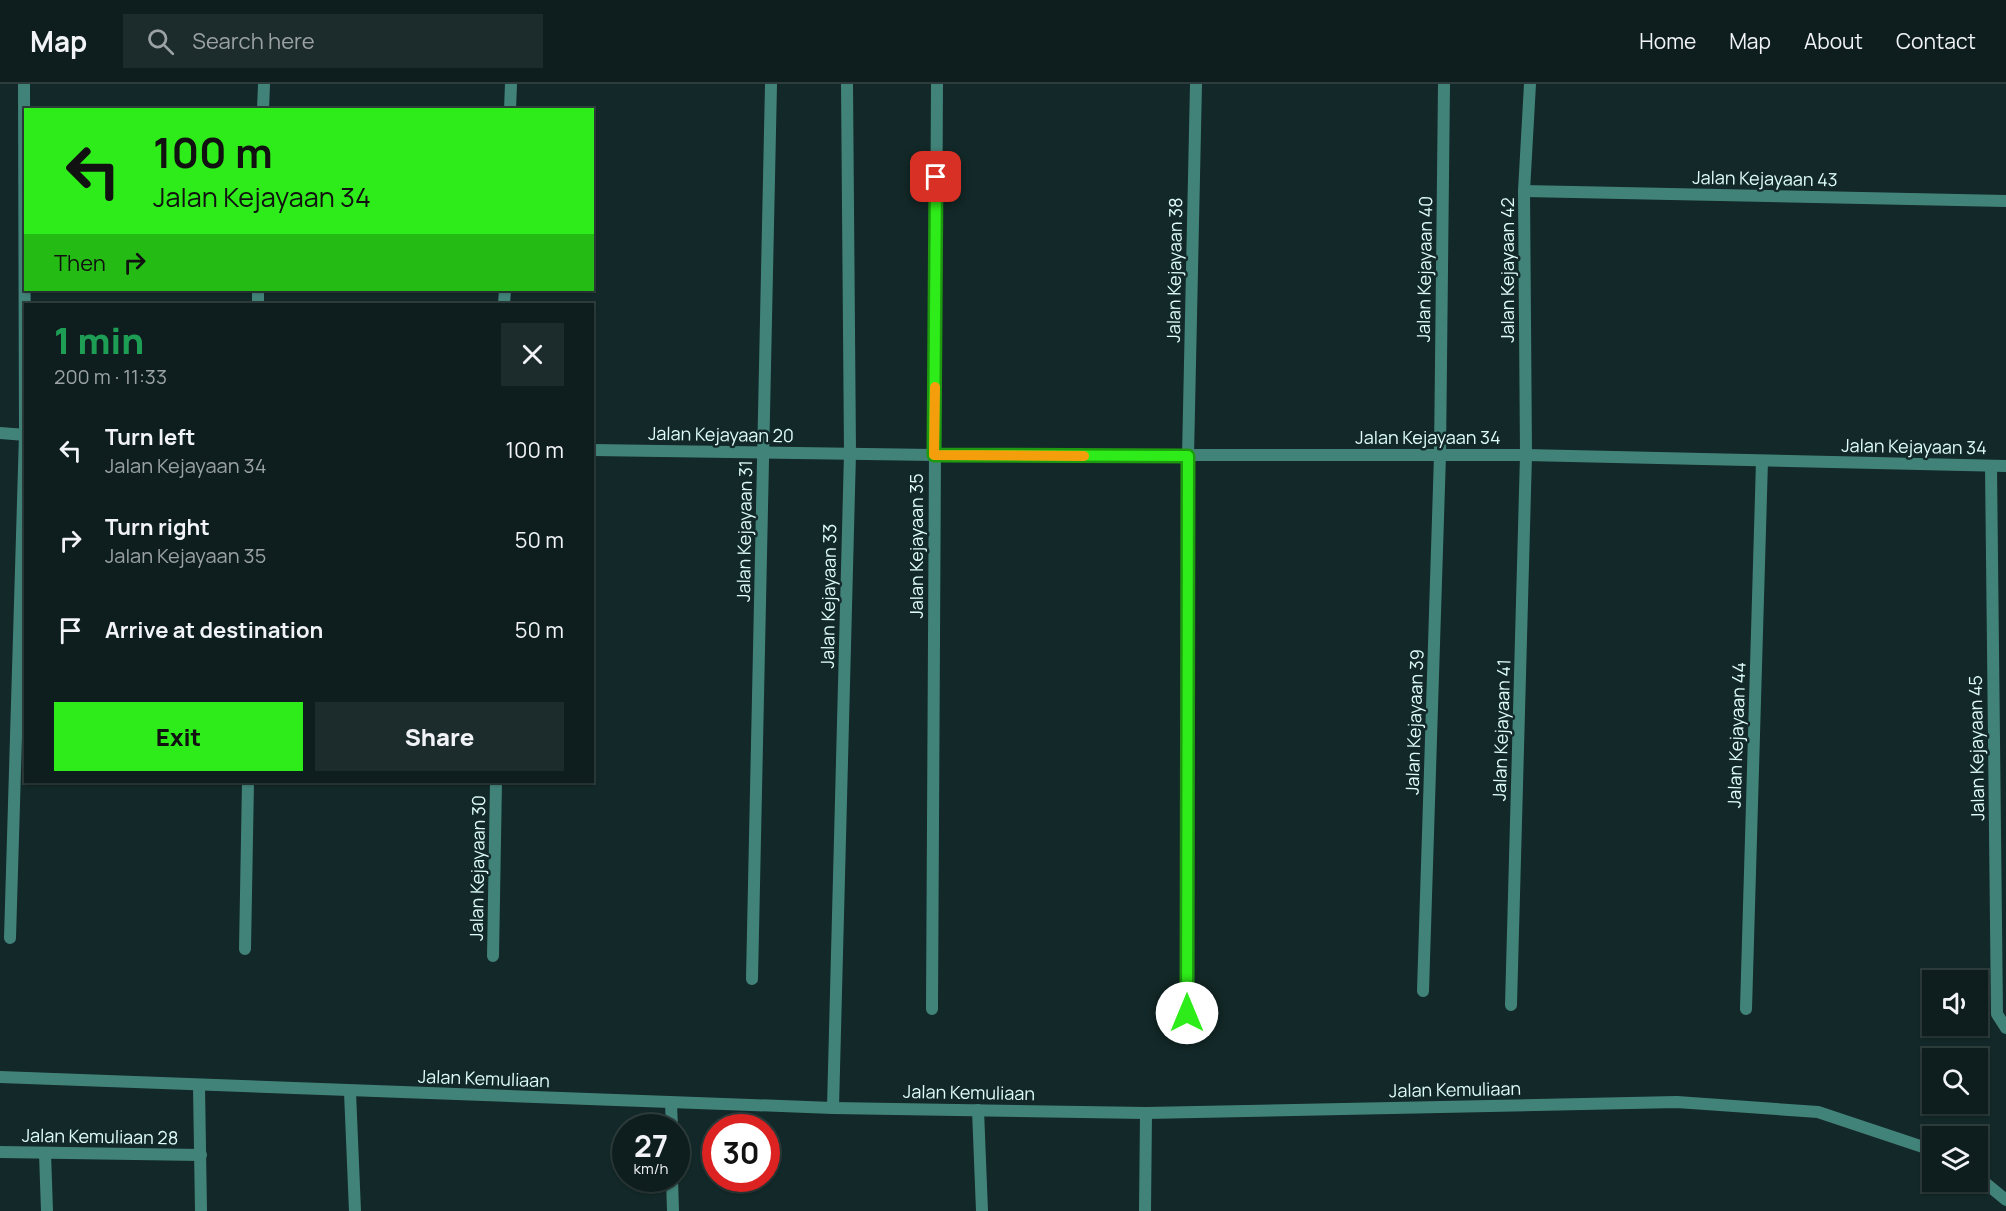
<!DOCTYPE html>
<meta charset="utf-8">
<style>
:root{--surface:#0e1e1e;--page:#1c2b2b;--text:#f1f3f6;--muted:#9ba2a4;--line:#2e3c3c;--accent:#2eec19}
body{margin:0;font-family:Manrope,sans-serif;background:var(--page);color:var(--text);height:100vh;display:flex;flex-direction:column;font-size:22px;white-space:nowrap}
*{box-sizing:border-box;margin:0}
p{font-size:20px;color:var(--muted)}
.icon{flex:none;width:33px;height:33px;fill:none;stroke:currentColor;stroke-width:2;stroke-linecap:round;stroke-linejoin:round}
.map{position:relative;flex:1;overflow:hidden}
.drawer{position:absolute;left:24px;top:219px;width:570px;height:480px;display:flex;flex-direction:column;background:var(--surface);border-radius:0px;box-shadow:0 2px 4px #0004,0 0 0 2px var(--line)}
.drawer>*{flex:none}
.banner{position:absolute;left:24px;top:24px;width:570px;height:183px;border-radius:0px;box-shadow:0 2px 4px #0004,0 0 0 2px var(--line);background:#2eec19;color:#111;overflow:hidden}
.fabs{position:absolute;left:1922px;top:886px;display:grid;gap:12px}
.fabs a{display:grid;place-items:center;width:66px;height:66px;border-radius:0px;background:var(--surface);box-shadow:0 2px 4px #0004,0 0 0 2px var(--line);font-size:30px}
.speed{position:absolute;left:612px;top:1030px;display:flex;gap:12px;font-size:30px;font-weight:700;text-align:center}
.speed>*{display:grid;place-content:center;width:78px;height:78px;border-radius:50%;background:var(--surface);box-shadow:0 2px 4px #0004,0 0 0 2px var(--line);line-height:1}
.speed small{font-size:15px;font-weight:400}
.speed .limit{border:9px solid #d22;background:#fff;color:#111}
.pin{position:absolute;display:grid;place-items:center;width:51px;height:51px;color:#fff;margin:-26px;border-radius:12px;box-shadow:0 3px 9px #0006}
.me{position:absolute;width:66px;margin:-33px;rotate:0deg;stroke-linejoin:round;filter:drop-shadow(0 0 4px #0008)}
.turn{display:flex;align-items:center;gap:21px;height:126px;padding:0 30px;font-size:27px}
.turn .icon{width:78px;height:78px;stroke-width:2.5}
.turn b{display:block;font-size:42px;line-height:51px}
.then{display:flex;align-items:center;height:57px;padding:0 30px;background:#0003;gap:12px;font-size:22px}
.round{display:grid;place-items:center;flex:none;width:63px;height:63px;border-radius:0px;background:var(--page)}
.overview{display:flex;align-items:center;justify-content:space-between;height:102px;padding:0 30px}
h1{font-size:36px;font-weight:800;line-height:45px;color:#1e9e55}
.cta{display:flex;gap:12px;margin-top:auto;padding:12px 30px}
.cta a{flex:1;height:69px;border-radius:0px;background:var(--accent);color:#111;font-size:24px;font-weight:800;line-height:69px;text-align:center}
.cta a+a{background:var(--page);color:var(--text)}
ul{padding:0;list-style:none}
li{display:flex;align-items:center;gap:18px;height:90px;padding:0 30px}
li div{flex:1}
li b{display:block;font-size:22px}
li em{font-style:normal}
header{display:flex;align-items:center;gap:36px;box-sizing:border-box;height:84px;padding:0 30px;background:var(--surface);border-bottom:2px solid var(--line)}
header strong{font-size:28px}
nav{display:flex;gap:33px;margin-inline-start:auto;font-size:21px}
.search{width:420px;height:54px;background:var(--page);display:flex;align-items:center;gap:15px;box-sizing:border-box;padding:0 21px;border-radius:0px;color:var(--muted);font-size:22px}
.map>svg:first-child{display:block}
</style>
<header>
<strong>Map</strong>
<div class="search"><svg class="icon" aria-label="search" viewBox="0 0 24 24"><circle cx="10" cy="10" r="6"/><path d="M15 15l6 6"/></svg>Search here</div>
<nav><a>Home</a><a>Map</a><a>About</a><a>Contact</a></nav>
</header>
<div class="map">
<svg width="2006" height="1127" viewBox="0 0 2006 1127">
<rect width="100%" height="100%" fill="#132828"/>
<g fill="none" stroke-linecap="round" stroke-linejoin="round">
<g stroke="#428379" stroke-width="12">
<path d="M 350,1008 L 355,1127"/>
<path d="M 671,1019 L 672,1044"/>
<path d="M 978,1026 L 982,1127"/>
<path d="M 45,1069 L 47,1127"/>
<path d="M 672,1095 L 673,1127"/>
</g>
<g stroke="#428379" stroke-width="12">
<path d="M 263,26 L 264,0"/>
<path d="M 510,26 L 511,0"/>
<path d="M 1524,107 L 2006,117"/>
<path d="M 258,220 L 258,206"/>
<path d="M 504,220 L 505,206"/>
<path d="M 0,349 L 26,351"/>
<path d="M 592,366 L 934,371 L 1526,371 L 2006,382"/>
<path d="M 1991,382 L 1997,930 L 2006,944"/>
<path d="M 10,854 L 25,351 L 24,0"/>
<path d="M 245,865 L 248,698"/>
<path d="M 493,872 L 496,698"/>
<path d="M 752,895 L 771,0"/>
<path d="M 1423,907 L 1440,371 L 1444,0"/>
<path d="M 1511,921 L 1526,371 L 1524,107 L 1530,0"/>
<path d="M 932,925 L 937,0"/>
<path d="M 1746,925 L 1762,377"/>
<path d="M 1187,929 L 1188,372 L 1196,0"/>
<path d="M 199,1002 L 201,1127"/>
<path d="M 0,1068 L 201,1071"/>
<path d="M 1145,1127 L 1146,1029"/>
</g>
<g stroke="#428379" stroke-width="12">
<path d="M 0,993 L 833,1024 L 1146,1029 L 1677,1018 L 1818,1028 L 1932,1066"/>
<path d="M 833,1024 L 850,369 L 847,0"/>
<path d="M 1977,1092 L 2006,1116"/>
</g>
</g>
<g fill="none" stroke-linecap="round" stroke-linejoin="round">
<defs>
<path id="route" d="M 936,93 L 934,371 L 1188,372 L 1187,929"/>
</defs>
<use href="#route" stroke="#1e9910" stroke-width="15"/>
<use href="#route" stroke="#2eec19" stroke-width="10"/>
<path stroke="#f59e0b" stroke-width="10" d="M 935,303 L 934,371 L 1084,372"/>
</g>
<g text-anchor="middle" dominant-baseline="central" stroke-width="5" stroke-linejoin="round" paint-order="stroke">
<g font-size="18" fill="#ddfcfa" stroke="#132828">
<text transform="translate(1765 94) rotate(1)">Jalan Kejayaan 43</text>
<text transform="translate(1424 185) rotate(-89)">Jalan Kejayaan 40</text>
<text transform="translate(1174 186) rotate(-89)">Jalan Kejayaan 38</text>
<text transform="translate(1507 186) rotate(-90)">Jalan Kejayaan 42</text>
<text transform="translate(721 350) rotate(1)">Jalan Kejayaan 20</text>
<text x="1428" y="353">Jalan Kejayaan 34</text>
<text transform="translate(1914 362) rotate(1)">Jalan Kejayaan 34</text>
<text transform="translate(744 447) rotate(-89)">Jalan Kejayaan 31</text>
<text transform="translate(916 462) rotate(-90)">Jalan Kejayaan 35</text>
<text transform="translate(828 512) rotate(-89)">Jalan Kejayaan 33</text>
<text transform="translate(1414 638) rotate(-88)">Jalan Kejayaan 39</text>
<text transform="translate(1501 646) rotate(-88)">Jalan Kejayaan 41</text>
<text transform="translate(1736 651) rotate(-88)">Jalan Kejayaan 44</text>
<text transform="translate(1976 664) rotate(-91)">Jalan Kejayaan 45</text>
<text transform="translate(477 784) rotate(-89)">Jalan Kejayaan 30</text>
<text transform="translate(484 994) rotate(2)">Jalan Kemuliaan</text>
<text transform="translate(1455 1005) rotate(-1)">Jalan Kemuliaan</text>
<text transform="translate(969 1008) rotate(1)">Jalan Kemuliaan</text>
<text transform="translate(100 1052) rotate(1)">Jalan Kemuliaan 28</text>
</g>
</g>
</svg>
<div class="fabs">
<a><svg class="icon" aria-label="sound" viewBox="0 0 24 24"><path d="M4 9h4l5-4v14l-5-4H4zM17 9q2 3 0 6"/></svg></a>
<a><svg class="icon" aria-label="search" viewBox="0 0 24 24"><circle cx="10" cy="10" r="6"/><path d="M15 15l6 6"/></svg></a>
<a><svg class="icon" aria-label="layers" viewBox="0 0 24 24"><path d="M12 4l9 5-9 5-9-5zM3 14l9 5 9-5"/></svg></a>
</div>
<div class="speed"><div>27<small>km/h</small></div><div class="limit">30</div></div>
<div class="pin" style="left:936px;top:93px;background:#d93025"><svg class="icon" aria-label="arrive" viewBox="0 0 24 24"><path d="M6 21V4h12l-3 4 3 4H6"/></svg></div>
<svg class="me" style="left:1187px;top:929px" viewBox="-20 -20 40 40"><circle r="19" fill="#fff"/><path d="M0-13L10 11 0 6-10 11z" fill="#2eec19"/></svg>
<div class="banner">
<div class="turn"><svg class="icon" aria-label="left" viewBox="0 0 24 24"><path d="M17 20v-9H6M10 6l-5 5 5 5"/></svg><div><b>100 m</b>Jalan Kejayaan 34</div></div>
<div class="then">Then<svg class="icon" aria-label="right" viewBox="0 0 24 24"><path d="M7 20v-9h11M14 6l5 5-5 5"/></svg></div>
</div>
<section class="drawer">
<div class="overview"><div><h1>1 min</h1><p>200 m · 11:33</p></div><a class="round"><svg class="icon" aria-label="close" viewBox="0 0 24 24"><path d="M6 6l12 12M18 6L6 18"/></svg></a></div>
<ul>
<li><svg class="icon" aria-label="left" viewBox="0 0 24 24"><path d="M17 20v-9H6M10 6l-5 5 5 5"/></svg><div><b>Turn left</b><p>Jalan Kejayaan 34</p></div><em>100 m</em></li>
<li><svg class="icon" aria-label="right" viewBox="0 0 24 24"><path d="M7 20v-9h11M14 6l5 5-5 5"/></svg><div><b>Turn right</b><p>Jalan Kejayaan 35</p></div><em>50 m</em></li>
<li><svg class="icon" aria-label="arrive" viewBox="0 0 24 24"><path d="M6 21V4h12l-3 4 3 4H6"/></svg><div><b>Arrive at destination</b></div><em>50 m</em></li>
</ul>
<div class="cta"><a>Exit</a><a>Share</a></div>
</section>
</div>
